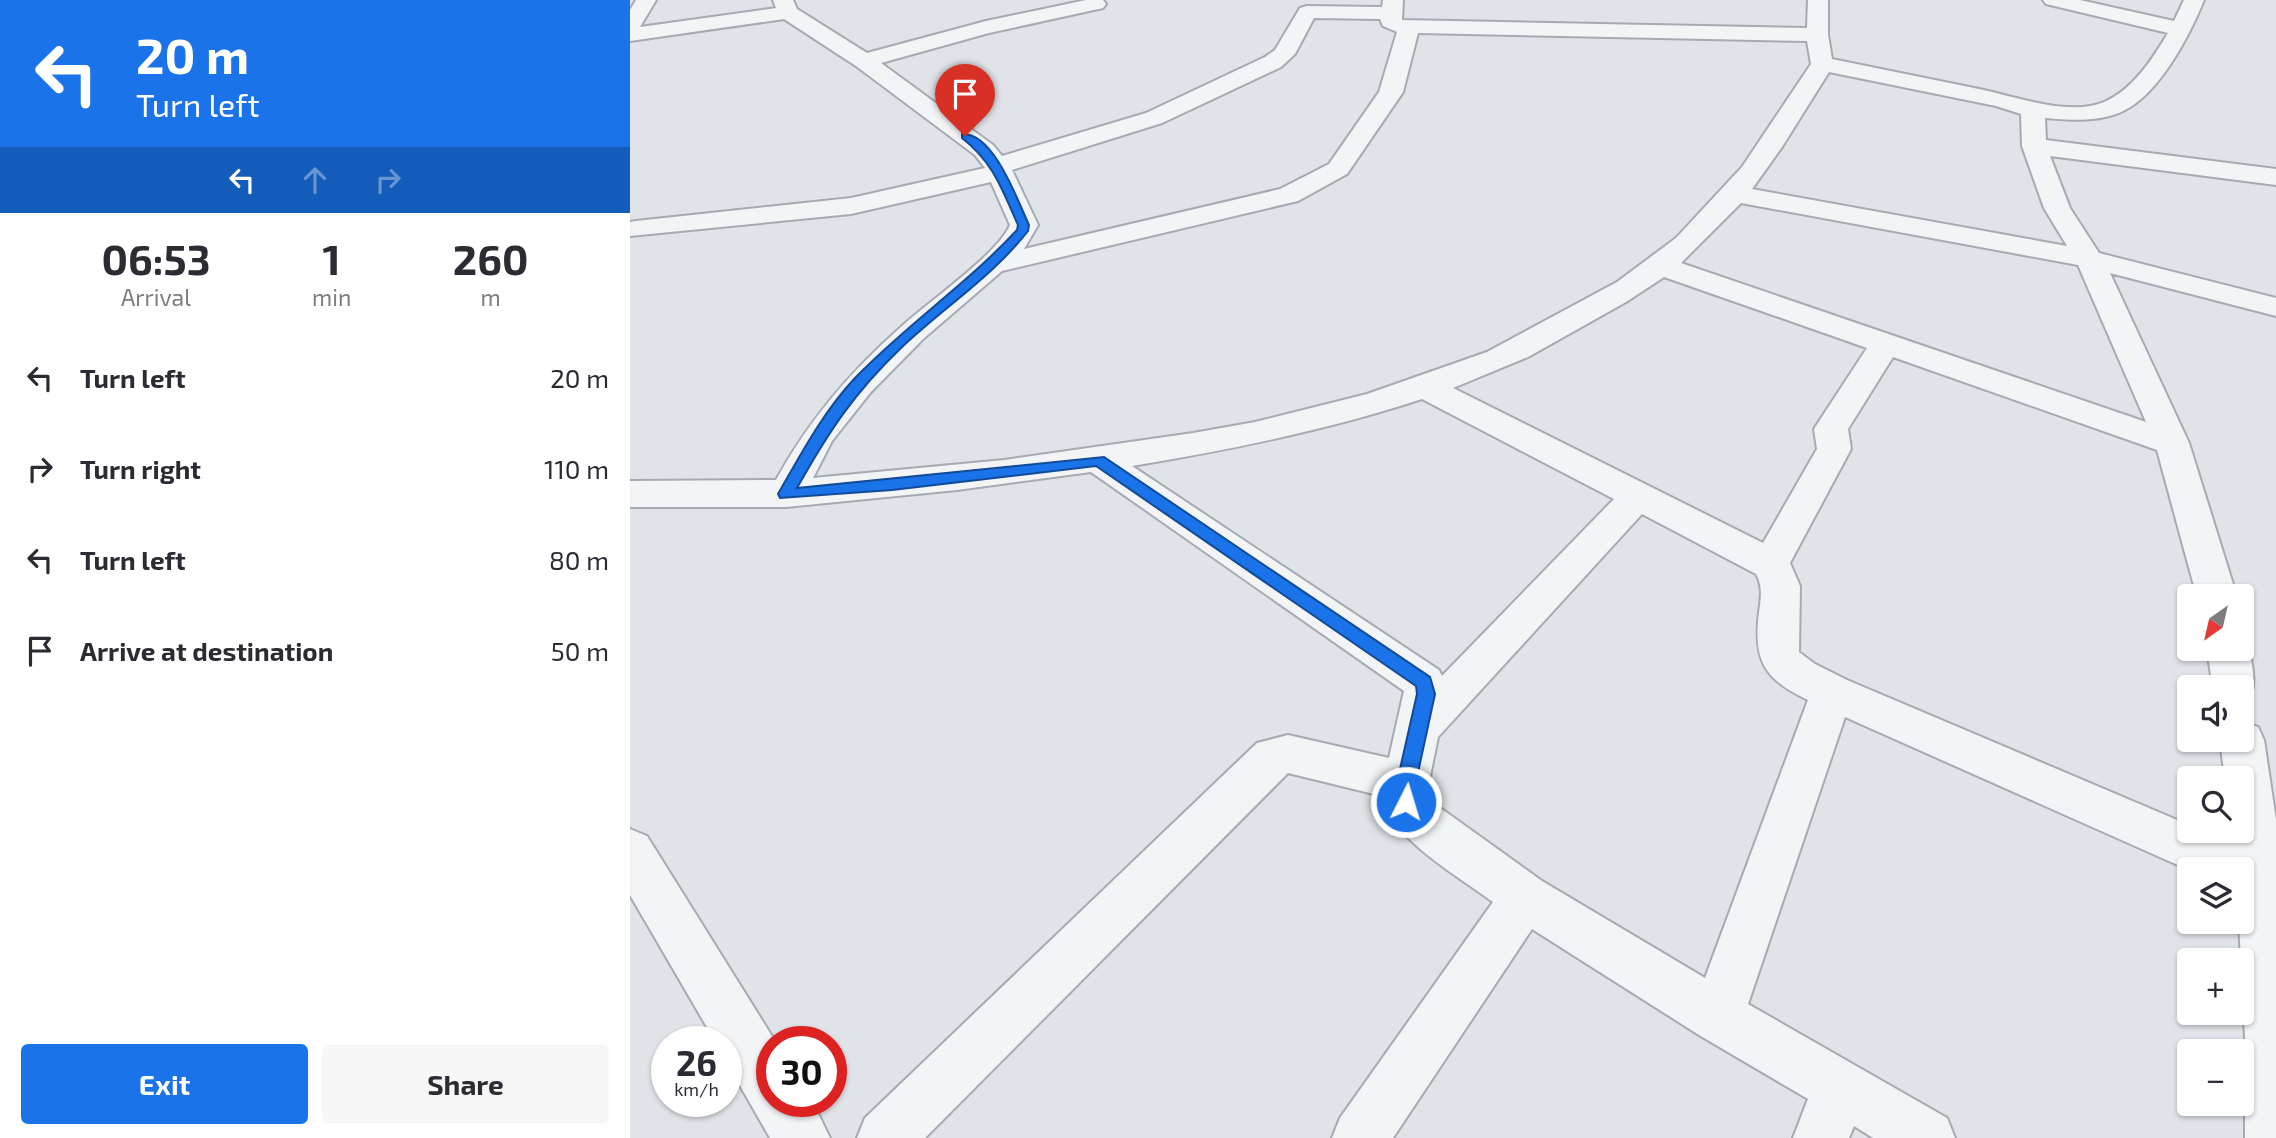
<!DOCTYPE html>
<meta charset="utf-8">
<style>
:root{--surface:#fff;--page:#f7f7f7;--text:#2b2b33;--muted:#7c7c81;--accent:#1a73e8}
body{margin:0;font-family:"Exo 2",sans-serif;background:var(--page);color:var(--text);height:100vh;display:flex;flex-direction:column;font-size:26px;white-space:nowrap}
*{box-sizing:border-box;margin:0}
p{font-size:23px;color:var(--muted)}
.icon{flex:none;width:38px;height:38px;fill:none;stroke:currentColor;stroke-width:2;stroke-linecap:round;stroke-linejoin:round}
.map{position:relative;flex:1;overflow:hidden}
.panel{display:flex;flex-direction:column;background:var(--surface);width:630px}
.panel>*{flex:none}
.guide{background:#1a73e8;color:#fff;overflow:hidden}
.needle{width:46px;rotate:214deg}
.fabs{position:absolute;left:1547px;top:584px;display:grid;gap:14px}
.fabs a{display:grid;place-items:center;width:77px;height:77px;border-radius:7px;background:var(--surface);box-shadow:0 2px 5px #0004;font-size:35px}
.speed{position:absolute;left:21px;top:1026px;display:flex;gap:14px;font-size:35px;font-weight:700;text-align:center}
.speed>*{display:grid;place-content:center;width:91px;height:91px;border-radius:50%;background:var(--surface);box-shadow:0 2px 5px #0004;line-height:1}
.speed small{font-size:18px;font-weight:400}
.speed .limit{border:10px solid #d22;background:#fff;color:#111}
.pin{position:absolute;display:grid;place-items:center;width:60px;height:60px;color:#fff;margin:-72px -30px;border-radius:50% 50% 50% 0;rotate:-45deg;box-shadow:0 0 7px #0007}
.pin .icon{rotate:45deg}
.me{position:absolute;width:77px;margin:-38px;rotate:5deg;stroke-linejoin:round;filter:drop-shadow(0 0 5px #0008)}
.turn{display:flex;align-items:center;gap:24px;height:147px;padding:0 21px;font-size:32px}
.turn .icon{width:91px;height:91px;stroke-width:2.5}
.turn b{display:block;font-size:49px;line-height:60px}
.lanes{display:flex;align-items:center;height:66px;padding:0 21px;background:#0003;justify-content:center;gap:35px;direction:ltr}
.lanes .off{opacity:.35}
.eta{display:flex;justify-content:space-evenly;align-items:center;height:119px;text-align:center}
.eta b{font-size:42px;font-weight:700;line-height:49px}
.action{display:flex;gap:14px;margin-top:auto;padding:14px 21px}
.action a{flex:1;height:80px;border-radius:7px;background:var(--accent);color:#fff;font-size:28px;font-weight:700;line-height:80px;text-align:center}
.action a+a{background:var(--page);color:var(--text)}
ul{padding:0;list-style:none}
li{display:flex;align-items:center;gap:21px;height:91px;padding:0 21px}
li div{flex:1}
li b{display:block;font-size:26px}
li em{font-style:normal}
main{display:flex;flex:1;min-height:0}
.map>svg:first-child{display:block}
</style>
<main>
<section class="panel">
<div class="guide">
<div class="turn"><svg class="icon" aria-label="left" viewBox="0 0 24 24"><path d="M17 20v-9H6M10 6l-5 5 5 5"/></svg><div><b>20 m</b>Turn left</div></div>
<div class="lanes"><svg class="icon" aria-label="left" viewBox="0 0 24 24"><path d="M17 20v-9H6M10 6l-5 5 5 5"/></svg><svg class="icon off" aria-label="ahead" viewBox="0 0 24 24"><path d="M12 20V5M6 11l6-6 6 6"/></svg><svg class="icon off" aria-label="right" viewBox="0 0 24 24"><path d="M7 20v-9h11M14 6l5 5-5 5"/></svg></div>
</div>
<div class="eta">
<div><b>06:53</b><p>Arrival</p></div>
<div><b>1</b><p>min</p></div>
<div><b>260</b><p>m</p></div>
</div>
<ul>
<li><svg class="icon" aria-label="left" viewBox="0 0 24 24"><path d="M17 20v-9H6M10 6l-5 5 5 5"/></svg><div><b>Turn left</b></div><em>20 m</em></li>
<li><svg class="icon" aria-label="right" viewBox="0 0 24 24"><path d="M7 20v-9h11M14 6l5 5-5 5"/></svg><div><b>Turn right</b></div><em>110 m</em></li>
<li><svg class="icon" aria-label="left" viewBox="0 0 24 24"><path d="M17 20v-9H6M10 6l-5 5 5 5"/></svg><div><b>Turn left</b></div><em>80 m</em></li>
<li><svg class="icon" aria-label="arrive" viewBox="0 0 24 24"><path d="M6 21V4h12l-3 4 3 4H6"/></svg><div><b>Arrive at destination</b></div><em>50 m</em></li>
</ul>
<div class="action"><a>Exit</a><a>Share</a></div>
</section>
<div class="map">
<svg width="1646" height="1138" viewBox="0 0 1646 1138">
<rect width="100%" height="100%" fill="#e0e3e8"/>
<g fill="none" stroke-linecap="round" stroke-linejoin="round">
<defs>
<g id="street">
<path d="M 6,0 L 26,0 L 10,27 L 146,8 L 143,0 L 163,0 L 167,9 L 237,53 L 356,21 L 456,0 L 473,0 L 476,4 L 473,8 L 359,33 L 251,63 L 363,145 L 372,156 L 516,113 L 635,57 L 645,50 L 670,8 L 677,6 L 752,7 L 753,0 L 773,0 L 772,20 L 1177,28 L 1178,0 L 1198,0 L 1198,35 L 1202,59 C 1251,69 1300,79 1349,89 C 1384,96 1439,117 1474,102 C 1503,90 1523,58 1538,33 L 1416,4 L 1413,0 L 1450,0 L 1544,21 L 1554,0 L 1574,0 C 1559,37 1526,101 1486,114 C 1463,122 1439,120 1415,118 L 1416,140 L 1646,169 L 1646,185 L 1420,156 L 1440,208 L 1469,253 L 1646,298 L 1646,316 L 1480,273 L 1559,443 L 1607,597 L 1567,597 L 1527,450 L 1263,357 L 1218,429 L 1221,449 L 1160,563 L 1170,586 L 1169,652 L 1185,664 L 1217,680 L 1559,825 L 1559,831 L 1575,831 L 1602,843 L 1601,831 L 1612,831 L 1612,779 L 1595,779 L 1590,740 L 1612,740 L 1612,721 L 1628,727 L 1634,740 L 1646,820 L 1646,1138 L 1615,1138 L 1615,1038 L 1609,922 L 1612,922 L 1612,870 L 1559,870 L 1215,717 L 1118,1004 L 1317,1118 L 1325,1138 L 1243,1138 L 1224,1126 L 1219,1138 L 1163,1138 L 1178,1099 L 1069,1035 L 902,929 L 763,1138 L 702,1138 L 710,1118 L 863,902 C 831,878 759,837 752,796 L 658,773 L 295,1138 L 227,1138 L 235,1118 L 627,743 L 658,735 L 759,758 L 774,691 L 461,472 L 327,490 L 156,507 L 0,507 L 0,481 L 146,480 C 179,420 220,372 271,327 C 297,303 368,254 380,225 L 361,182 L 221,214 L 0,236 L 0,222 L 6,221 L 221,198 L 355,168 L 345,155 L 226,66 L 154,19 L 0,41 L 0,10 ZM 684,18 L 750,19 L 753,26 L 767,32 L 749,92 L 699,164 L 650,189 L 394,249 L 408,225 L 382,170 L 532,123 L 651,67 L 665,54 ZM 788,33 L 1177,41 L 1181,64 L 1112,167 L 1046,238 L 987,282 L 857,352 L 737,394 L 625,422 L 563,433 L 374,460 L 183,478 L 202,441 L 240,393 L 293,339 L 372,271 L 668,201 L 717,174 L 773,92 ZM 1199,72 L 1366,106 L 1391,114 L 1392,146 L 1414,208 L 1437,246 L 1122,189 L 1152,147 ZM 1111,203 L 1448,265 L 1516,422 L 1051,263 ZM 1034,277 L 1237,348 L 1184,429 L 1187,449 L 1133,543 L 823,388 L 898,357 L 996,302 ZM 792,399 L 984,499 L 812,676 L 809,670 L 502,466 C 600,450 697,430 792,399 ZM 1012,514 L 1126,574 C 1133,586 1131,599 1129,612 C 1123,661 1134,679 1178,700 L 1075,978 L 912,881 L 809,807 L 797,791 L 808,737 Z"/>
<path d="M 1613,637 C 1622,656 1628,682 1619,700 L 1612,703 L 1612,688 L 1583,688 L 1577,649 L 1612,649 Z"/>
<path d="M 0,829 L 17,836 L 145,1041 L 142,1041 L 142,1101 L 182,1101 L 200,1138 L 140,1138 L 96,1061 L 96,1041 L 85,1041 L 0,895 Z"/>
</g>
</defs>
<use href="#street" stroke="#a6aab2" stroke-width="4"/>
<use href="#street" fill="#f2f4f6" fill-rule="evenodd"/>
</g>
<path fill="#1a73e8" stroke="#114b97" stroke-width="2" d="M 332,134 C 364,132 388,202 399,225 L 398,231 C 362,277 313,308 272,347 C 224,393 199,431 167,488 L 474,457 L 800,677 L 805,694 L 784,791 L 786,802 L 783,808 L 776,810 L 770,808 L 765,791 L 787,694 L 786,686 L 466,466 L 262,490 L 150,498 L 148,494 C 171,454 193,412 225,378 C 276,325 337,284 387,230 L 388,225 C 372,190 364,163 332,138 Z"/>
</svg>
<div class="fabs">
<a><svg class="needle" viewBox="-14 -14 28 28"><path d="M0-13l5 13h-10z" fill="#e53935"/><path d="M0 13l5-13h-10z" fill="#7c7c81"/></svg></a>
<a><svg class="icon" aria-label="sound" viewBox="0 0 24 24"><path d="M4 9h4l5-4v14l-5-4H4zM17 9q2 3 0 6"/></svg></a>
<a><svg class="icon" aria-label="search" viewBox="0 0 24 24"><circle cx="10" cy="10" r="6"/><path d="M15 15l6 6"/></svg></a>
<a><svg class="icon" aria-label="layers" viewBox="0 0 24 24"><path d="M12 4l9 5-9 5-9-5zM3 14l9 5 9-5"/></svg></a>
<a>+</a>
<a>−</a>
</div>
<div class="speed"><div>26<small>km/h</small></div><div class="limit">30</div></div>
<div class="pin" style="left:335px;top:136px;background:#d93025"><svg class="icon" aria-label="arrive" viewBox="0 0 24 24"><path d="M6 21V4h12l-3 4 3 4H6"/></svg></div>
<svg class="me" style="left:776px;top:802px" viewBox="-20 -20 40 40"><circle r="17" fill="#1a73e8" stroke="#fff" stroke-width="3"/><path d="M0-11L8 9 0 5-8 9z" fill="#fff"/></svg>
</div>
</main>
